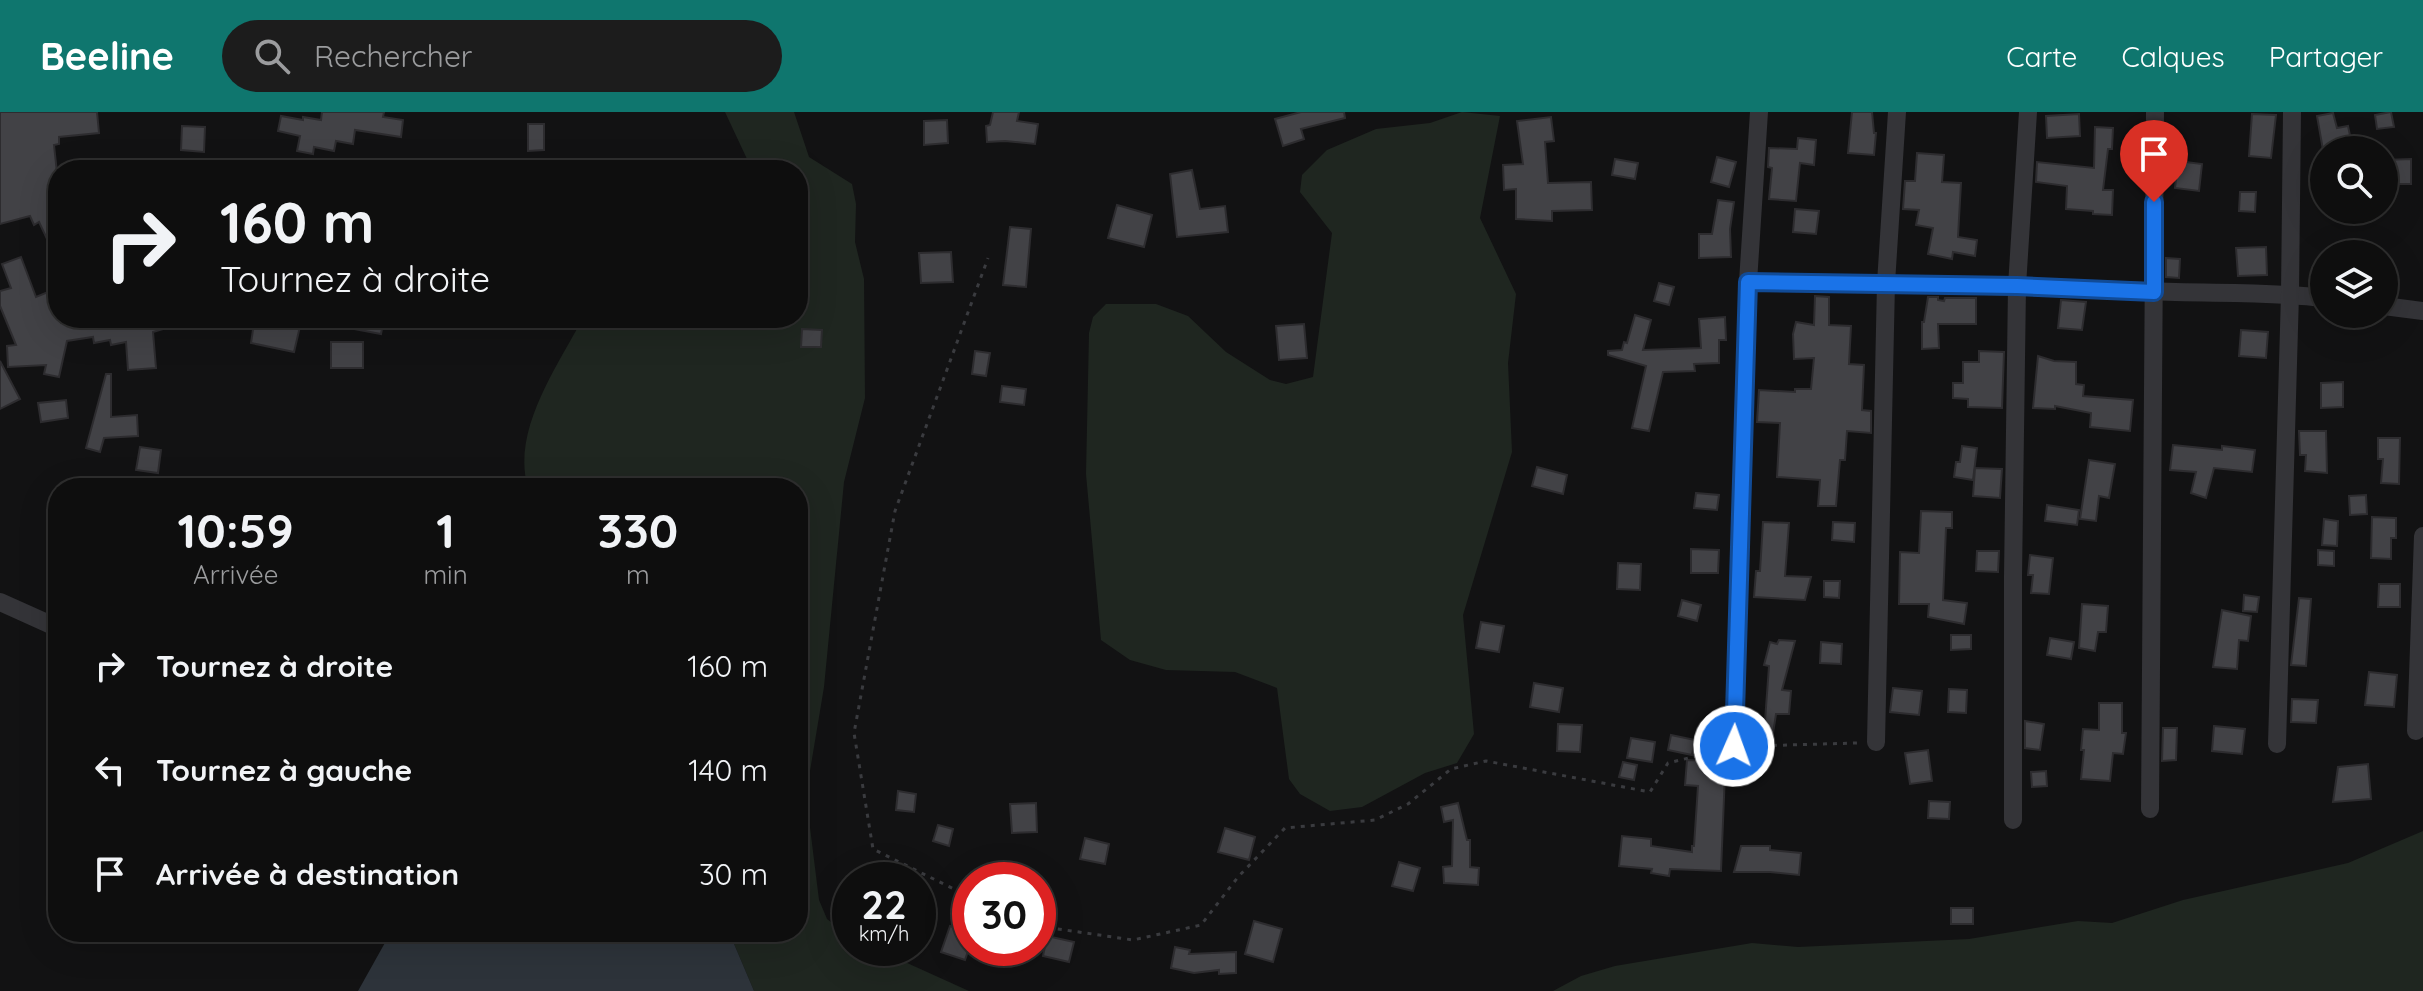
<!DOCTYPE html>
<html lang="fr">
<meta charset="utf-8">
<style>
:root{--surface:#0e0e0e;--page:#1c1c1c;--text:#f1f3f6;--muted:#9b9c9e;--line:#2e2e2e;--accent:#0f766e}
body{margin:0;font-family:Quicksand,sans-serif;background:var(--page);color:var(--text);height:100vh;display:flex;flex-direction:column;font-size:30px;white-space:nowrap}
*{box-sizing:border-box;margin:0}
p{font-size:26px;color:var(--muted)}
.icon{flex:none;width:44px;height:44px;fill:none;stroke:currentColor;stroke-width:2;stroke-linecap:round;stroke-linejoin:round}
.map{position:relative;flex:1;overflow:hidden}
.details{position:absolute;left:48px;top:366px;width:760px;height:464px;display:flex;flex-direction:column;background:var(--surface);border-radius:32px;box-shadow:0 8px 32px #0002,0 0 0 2px var(--line)}
.details>*{flex:none}
.guide{position:absolute;left:48px;top:48px;width:760px;height:168px;border-radius:32px;box-shadow:0 8px 32px #0002,0 0 0 2px var(--line);background:#0e0e0e;color:var(--text);overflow:hidden}
.tools{position:absolute;left:2310px;top:24px;display:grid;gap:16px}
.tools a{display:grid;place-items:center;width:88px;height:88px;border-radius:50%;background:var(--surface);box-shadow:0 8px 32px #0002,0 0 0 2px var(--line);font-size:40px}
.speed{position:absolute;left:832px;top:750px;display:flex;gap:16px;font-size:40px;font-weight:700;text-align:center}
.speed>*{display:grid;place-content:center;width:104px;height:104px;border-radius:50%;background:var(--surface);box-shadow:0 8px 32px #0002,0 0 0 2px var(--line);line-height:1}
.speed small{font-size:20px;font-weight:400}
.speed .limit{border:12px solid #d22;background:#fff;color:#111}
.pin{position:absolute;display:grid;place-items:center;width:68px;height:68px;color:#fff;margin:-82px -34px;border-radius:50% 50% 50% 0;rotate:-45deg;box-shadow:0 0 8px #0007}
.pin .icon{rotate:45deg}
.me{position:absolute;width:88px;margin:-44px;rotate:2deg;stroke-linejoin:round;filter:drop-shadow(0 0 6px #0008)}
.turn{display:flex;align-items:center;gap:28px;height:168px;padding:0 40px;font-size:36px}
.turn .icon{width:104px;height:104px;stroke-width:2.5}
.turn b{display:block;font-size:56px;line-height:68px}
.eta{display:flex;justify-content:space-evenly;align-items:center;height:136px;text-align:center}
.eta b{font-size:48px;font-weight:700;line-height:56px}
ul{padding:0;list-style:none}
li{display:flex;align-items:center;gap:24px;height:104px;padding:0 40px}
li div{flex:1}
li b{display:block;font-size:30px}
li em{font-style:normal}
header{display:flex;align-items:center;gap:48px;box-sizing:border-box;height:112px;padding:0 40px;background:var(--accent);color:#fff}
header strong{font-size:38px}
nav{display:flex;gap:44px;margin-inline-start:auto;font-size:28px}
.search{width:560px;height:72px;background:var(--page);display:flex;align-items:center;gap:20px;box-sizing:border-box;padding:0 28px;border-radius:44px;color:var(--muted);font-size:30px}
.map>svg:first-child{display:block}
</style>
<header>
<strong>Beeline</strong>
<div class="search"><svg class="icon" aria-label="search" viewBox="0 0 24 24"><circle cx="10" cy="10" r="6"/><path d="M15 15l6 6"/></svg>Rechercher</div>
<nav><a>Carte</a><a>Calques</a><a>Partager</a></nav>
</header>
<div class="map">
<svg width="2423" height="879" viewBox="0 0 2423 879">
<rect width="100%" height="100%" fill="#121213"/>
<g fill="#1f2620">
<path d="M 725,0 L 794,0 L 809,45 L 852,72 L 856,92 L 855,130 L 864,167 L 865,286 L 844,370 L 824,575 L 806,683 L 819,788 L 827,807 L 850,824 L 850,836 L 874,836 L 969,879 L 754,879 L 729,820 L 798,820 L 798,376 L 528,376 C 511,319 557,255 583,206 L 798,206 L 798,58 L 741,58 L 747,47 Z"/>
<path d="M 1462,0 L 1500,4 L 1480,106 L 1516,182 L 1508,251 L 1512,340 L 1463,503 L 1474,622 L 1457,651 L 1425,661 L 1362,695 L 1330,699 L 1300,682 L 1289,667 L 1277,576 L 1235,560 L 1166,558 L 1130,548 L 1101,528 L 1086,362 L 1089,221 L 1093,205 L 1106,192 L 1156,192 L 1188,204 L 1226,240 L 1270,268 L 1286,272 L 1313,265 L 1332,121 L 1300,80 L 1302,63 L 1327,38 L 1376,17 L 1430,11 Z"/>
<path d="M 2423,719 L 2423,879 L 1553,879 L 1581,864 L 1615,854 L 1752,831 L 1798,835 L 1969,827 L 2078,809 L 2112,811 L 2183,788 L 2348,751 Z"/>
</g>
<path fill="#2d333a" d="M 391,820 L 729,820 L 754,879 L 358,879 Z"/>
<g fill="#424246" stroke="#2d2c2f" stroke-width="2">
<path d="M 0,0 L 97,0 L 99,21 L 59,25 L 59,32 L 54,33 L 58,70 L 58,150 L 39,110 L 34,113 L 30,104 L 0,112 Z"/>
<path d="M 322,0 L 384,0 L 383,5 L 403,8 L 401,25 L 355,18 L 353,32 L 336,29 L 334,39 L 314,35 L 313,42 L 297,39 L 300,24 L 278,19 L 281,4 L 303,8 L 303,5 L 321,8 Z"/>
<path d="M 993,0 L 1019,0 L 1017,9 L 1038,12 L 1035,32 L 1005,29 L 987,30 L 986,14 L 990,13 Z"/>
<path d="M 1301,0 L 1344,0 L 1345,6 L 1301,17 L 1304,27 L 1283,34 L 1275,7 Z"/>
<path d="M 1852,0 L 1872,0 L 1874,21 L 1876,21 L 1874,43 L 1848,41 Z"/>
<path d="M 2391,0 L 2394,15 L 2377,17 L 2375,3 Z"/>
<path d="M 2333,1 L 2337,16 L 2348,14 L 2352,33 L 2323,38 L 2317,4 Z"/>
<path d="M 2079,2 L 2080,24 L 2047,26 L 2046,4 Z"/>
<path d="M 2252,2 L 2276,3 L 2271,46 L 2249,44 Z"/>
<path d="M 1551,5 L 1554,29 L 1545,30 L 1548,71 L 1591,70 L 1592,98 L 1552,99 L 1552,109 L 1516,107 L 1516,77 L 1504,78 L 1503,53 L 1523,52 L 1517,9 Z"/>
<path d="M 947,8 L 948,31 L 924,33 L 924,9 Z"/>
<path d="M 528,12 L 544,12 L 544,38 L 528,39 Z"/>
<path d="M 182,14 L 205,15 L 204,40 L 181,38 Z"/>
<path d="M 2095,15 L 2113,16 L 2112,37 L 2108,37 L 2103,78 L 2113,78 L 2112,103 L 2093,102 L 2093,99 L 2066,97 L 2067,74 L 2036,70 L 2037,50 L 2094,56 Z"/>
<path d="M 1798,26 L 1816,28 L 1814,53 L 1800,51 L 1796,89 L 1769,87 L 1772,56 L 1768,55 L 1769,36 L 1797,37 Z"/>
<path d="M 1917,41 L 1944,43 L 1942,70 L 1961,71 L 1958,125 L 1977,128 L 1975,144 L 1953,140 L 1952,147 L 1928,142 L 1933,116 L 1916,113 L 1919,98 L 1903,97 L 1905,69 L 1915,69 Z"/>
<path d="M 1717,45 L 1736,50 L 1729,75 L 1711,70 Z"/>
<path d="M 1615,47 L 1638,51 L 1635,67 L 1612,63 Z"/>
<path d="M 2411,47 L 2411,72 L 2385,72 L 2385,48 Z"/>
<path d="M 2178,49 L 2202,52 L 2199,79 L 2175,76 Z"/>
<path d="M 1192,58 L 1200,97 L 1225,94 L 1228,120 L 1177,125 L 1170,62 Z"/>
<path d="M 2240,80 L 2256,80 L 2255,100 L 2239,99 Z"/>
<path d="M 1718,88 L 1734,90 L 1730,117 L 1731,145 L 1699,146 L 1699,122 L 1712,122 Z"/>
<path d="M 1117,93 L 1152,103 L 1144,135 L 1108,126 Z"/>
<path d="M 1795,97 L 1819,99 L 1816,122 L 1793,120 Z"/>
<path d="M 1010,115 L 1031,117 L 1026,175 L 1003,173 Z"/>
<path d="M 2266,135 L 2267,163 L 2238,164 L 2236,136 Z"/>
<path d="M 951,140 L 953,170 L 921,171 L 919,141 Z"/>
<path d="M 21,145 L 36,185 L 48,180 L 61,211 L 92,206 L 185,206 L 186,210 L 153,220 L 156,256 L 128,258 L 126,230 L 111,233 L 110,228 L 94,231 L 93,225 L 67,229 L 59,265 L 44,262 L 46,253 L 8,255 L 7,234 L 16,233 L 0,194 L 0,179 L 11,176 L 2,152 Z"/>
<path d="M 2166,146 L 2180,147 L 2179,166 L 2166,165 Z"/>
<path d="M 1659,171 L 1674,175 L 1669,193 L 1654,189 Z"/>
<path d="M 1815,184 L 1829,185 L 1829,213 L 1851,214 L 1849,252 L 1864,253 L 1862,298 L 1871,299 L 1871,321 L 1847,319 L 1845,348 L 1840,348 L 1836,394 L 1818,394 L 1820,368 L 1777,365 L 1780,311 L 1757,310 L 1759,278 L 1795,280 L 1795,277 L 1811,277 L 1814,246 L 1794,247 L 1793,222 L 1796,210 L 1814,213 Z"/>
<path d="M 1928,185 L 1938,185 L 1938,188 L 1944,189 L 1945,186 L 1976,186 L 1976,212 L 1938,212 L 1939,236 L 1922,237 L 1922,210 L 1924,210 Z"/>
<path d="M 2061,188 L 2086,190 L 2082,218 L 2058,216 Z"/>
<path d="M 1635,203 L 1651,208 L 1643,238 L 1701,236 L 1699,207 L 1725,205 L 1726,228 L 1719,228 L 1719,251 L 1694,252 L 1695,259 L 1663,260 L 1649,319 L 1632,316 L 1646,254 L 1608,243 L 1608,239 L 1622,238 L 1624,230 L 1627,231 Z"/>
<path d="M 280,206 L 302,206 L 294,240 L 251,231 L 254,211 L 279,215 Z"/>
<path d="M 339,206 L 384,206 L 381,222 L 338,214 Z"/>
<path d="M 1304,212 L 1307,246 L 1279,248 L 1276,214 Z"/>
<path d="M 802,217 L 822,218 L 821,235 L 801,235 Z"/>
<path d="M 2241,218 L 2268,220 L 2266,246 L 2239,244 Z"/>
<rect x="331" y="230" width="32" height="26"/>
<path d="M 975,239 L 990,241 L 986,264 L 972,262 Z"/>
<path d="M 1979,239 L 2004,240 L 2002,296 L 1968,295 L 1968,287 L 1953,286 L 1953,271 L 1963,271 L 1963,250 L 1979,250 Z"/>
<path d="M 2038,244 L 2054,249 L 2076,250 L 2076,272 L 2084,273 L 2083,284 L 2133,288 L 2130,319 L 2090,315 L 2091,301 L 2055,294 L 2055,297 L 2033,296 Z"/>
<path d="M 0,249 L 20,287 L 0,297 Z"/>
<path d="M 106,262 L 111,262 L 111,305 L 137,303 L 138,324 L 104,326 L 100,340 L 86,336 Z"/>
<path d="M 2343,270 L 2343,295 L 2321,296 L 2321,271 Z"/>
<path d="M 1002,274 L 1026,277 L 1024,293 L 1000,290 Z"/>
<path d="M 66,288 L 68,306 L 41,310 L 38,291 Z"/>
<path d="M 2299,319 L 2326,319 L 2327,361 L 2305,359 L 2306,343 L 2300,343 Z"/>
<path d="M 2378,326 L 2400,326 L 2399,372 L 2381,371 L 2383,347 L 2378,347 Z"/>
<path d="M 2173,333 L 2222,338 L 2222,334 L 2255,338 L 2252,360 L 2214,356 L 2206,386 L 2191,381 L 2196,360 L 2170,358 Z"/>
<path d="M 1962,334 L 1977,336 L 1973,368 L 1954,365 L 1956,350 L 1960,350 Z"/>
<path d="M 140,335 L 161,338 L 158,361 L 136,358 Z"/>
<path d="M 2089,348 L 2115,352 L 2109,386 L 2099,384 L 2096,409 L 2080,407 Z"/>
<path d="M 1537,355 L 1567,363 L 1563,382 L 1532,374 Z"/>
<path d="M 1975,356 L 2002,357 L 2000,386 L 1973,384 Z"/>
<path d="M 1696,381 L 1719,383 L 1717,398 L 1694,396 Z"/>
<path d="M 2366,383 L 2367,402 L 2350,403 L 2349,384 Z"/>
<path d="M 2047,393 L 2079,398 L 2077,413 L 2045,409 Z"/>
<path d="M 1921,399 L 1952,400 L 1952,416 L 1946,416 L 1943,488 L 1967,491 L 1964,512 L 1928,505 L 1929,492 L 1899,492 L 1900,440 L 1919,441 Z"/>
<path d="M 2372,405 L 2396,406 L 2396,426 L 2391,426 L 2391,447 L 2371,446 Z"/>
<path d="M 2324,407 L 2338,409 L 2337,434 L 2322,433 Z"/>
<path d="M 1763,410 L 1789,411 L 1785,464 L 1811,465 L 1805,488 L 1754,485 L 1756,459 L 1760,459 Z"/>
<path d="M 1833,410 L 1855,411 L 1854,430 L 1832,428 Z"/>
<path d="M 1691,437 L 1719,438 L 1718,461 L 1691,461 Z"/>
<path d="M 2318,438 L 2334,439 L 2334,454 L 2318,453 Z"/>
<path d="M 1977,439 L 1999,439 L 1998,460 L 1976,459 Z"/>
<path d="M 2030,443 L 2053,446 L 2049,482 L 2031,481 L 2033,463 L 2028,463 Z"/>
<path d="M 1618,451 L 1641,452 L 1640,478 L 1617,477 Z"/>
<path d="M 1824,469 L 1840,469 L 1839,486 L 1824,485 Z"/>
<path d="M 2379,472 L 2400,472 L 2400,495 L 2378,495 Z"/>
<path d="M 2244,483 L 2259,485 L 2257,500 L 2243,499 Z"/>
<path d="M 2299,486 L 2311,487 L 2306,554 L 2291,553 Z"/>
<path d="M 1682,488 L 1701,493 L 1697,509 L 1678,504 Z"/>
<path d="M 2082,492 L 2108,494 L 2106,520 L 2098,520 L 2095,539 L 2079,536 Z"/>
<path d="M 2222,498 L 2251,504 L 2248,529 L 2239,528 L 2237,557 L 2213,555 Z"/>
<path d="M 1481,510 L 1504,514 L 1499,540 L 1476,536 Z"/>
<path d="M 1951,523 L 1971,523 L 1971,537 L 1951,538 Z"/>
<path d="M 2050,526 L 2074,530 L 2071,547 L 2047,543 Z"/>
<path d="M 1779,528 L 1795,529 L 1782,578 L 1791,579 L 1789,602 L 1776,602 L 1772,628 L 1750,626 L 1751,608 L 1765,609 L 1769,554 L 1764,553 L 1770,530 L 1777,532 Z"/>
<path d="M 1821,530 L 1842,532 L 1841,552 L 1820,551 Z"/>
<path d="M 2369,560 L 2397,563 L 2394,595 L 2365,593 Z"/>
<path d="M 1534,571 L 1563,576 L 1559,600 L 1530,595 Z"/>
<path d="M 1893,576 L 1922,579 L 1919,603 L 1890,600 Z"/>
<path d="M 1949,577 L 1967,578 L 1966,601 L 1948,600 Z"/>
<path d="M 2292,587 L 2318,588 L 2316,611 L 2291,610 Z"/>
<path d="M 2099,591 L 2122,591 L 2122,621 L 2126,621 L 2123,642 L 2113,641 L 2110,669 L 2081,667 L 2084,638 L 2081,638 L 2083,617 L 2099,618 Z"/>
<path d="M 2025,609 L 2044,612 L 2040,638 L 2025,636 Z"/>
<path d="M 1558,612 L 1582,613 L 1580,640 L 1557,639 Z"/>
<path d="M 2214,614 L 2245,617 L 2242,642 L 2212,639 Z"/>
<path d="M 2163,616 L 2177,616 L 2176,648 L 2162,649 Z"/>
<path d="M 1671,623 L 1695,628 L 1692,643 L 1668,638 Z"/>
<path d="M 1631,626 L 1655,630 L 1652,650 L 1627,646 Z"/>
<path d="M 1928,638 L 1932,669 L 1910,672 L 1905,641 Z"/>
<path d="M 1687,648 L 1712,649 L 1711,661 L 1725,661 L 1721,759 L 1670,757 L 1669,764 L 1651,761 L 1652,757 L 1619,754 L 1622,724 L 1651,727 L 1651,734 L 1692,740 L 1692,734 L 1694,734 L 1698,674 L 1685,673 Z"/>
<path d="M 1623,650 L 1637,653 L 1634,668 L 1619,665 Z"/>
<path d="M 2368,652 L 2371,687 L 2333,690 L 2338,655 Z"/>
<path d="M 2046,659 L 2047,674 L 2032,675 L 2031,660 Z"/>
<path d="M 898,679 L 916,682 L 914,700 L 896,698 Z"/>
<path d="M 1929,689 L 1950,690 L 1949,707 L 1928,706 Z"/>
<path d="M 1036,691 L 1037,720 L 1012,721 L 1010,692 Z"/>
<path d="M 1458,691 L 1467,728 L 1470,728 L 1470,755 L 1479,756 L 1478,773 L 1444,771 L 1443,755 L 1452,754 L 1453,708 L 1444,710 L 1441,695 Z"/>
<path d="M 938,713 L 953,717 L 949,734 L 933,729 Z"/>
<path d="M 1225,716 L 1255,725 L 1249,748 L 1218,740 Z"/>
<path d="M 1085,726 L 1109,732 L 1105,752 L 1080,747 Z"/>
<path d="M 1741,734 L 1770,734 L 1770,738 L 1801,741 L 1799,763 L 1770,760 L 1734,760 Z"/>
<path d="M 1399,750 L 1420,756 L 1413,779 L 1392,774 Z"/>
<rect x="1951" y="796" width="22" height="16"/>
<path d="M 1254,809 L 1282,817 L 1273,850 L 1245,842 Z"/>
<path d="M 950,814 L 970,821 L 970,833 L 965,848 L 941,840 Z"/>
<path d="M 1047,824 L 1074,830 L 1069,850 L 1043,844 Z"/>
<path d="M 1175,835 L 1190,838 L 1189,842 L 1236,840 L 1236,861 L 1219,862 L 1219,858 L 1194,861 L 1171,856 Z"/>
</g>
<g fill="none" stroke-linecap="round" stroke-linejoin="round">
<g stroke="#3a3b3f" stroke-width="3" stroke-dasharray="4 6" stroke-linecap="butt">
<path d="M 1753,634 L 1857,631"/>
<path d="M 970,785 L 873,737 L 854,621 L 895,399 L 988,146"/>
<path d="M 1038,814 L 1133,828 L 1201,813 L 1238,765 L 1285,716 L 1375,708 L 1408,692 L 1451,657 L 1486,649 L 1650,680 L 1668,651 L 1717,639"/>
</g>
<g stroke="#343438" stroke-width="18">
<path d="M 1748,170 C 1882,171 2015,174 2148,179 C 2207,182 2266,179 2324,186"/>
<path d="M 2384,194 L 2423,199"/>
<path d="M 0,490 L 58,516"/>
<path d="M 2416,619 L 2423,424"/>
<path d="M 1876,630 L 1886,171 L 1897,0"/>
<path d="M 2277,632 L 2290,182 L 2292,0"/>
<path d="M 1734,634 L 1748,170 L 1759,0"/>
<path d="M 2150,697 L 2155,0"/>
<path d="M 2013,708 L 2013,465 L 2017,174 L 2028,0"/>
</g>
</g>
<g fill="none" stroke-linecap="round" stroke-linejoin="round">
<defs>
<path id="route" d="M 1734,634 L 1748,170 L 2017,174 L 2154,180 L 2154,90"/>
</defs>
<use href="#route" stroke="#114b97" stroke-width="20"/>
<use href="#route" stroke="#1a73e8" stroke-width="14"/>
</g>
</svg>
<div class="tools">
<a><svg class="icon" aria-label="search" viewBox="0 0 24 24"><circle cx="10" cy="10" r="6"/><path d="M15 15l6 6"/></svg></a>
<a><svg class="icon" aria-label="layers" viewBox="0 0 24 24"><path d="M12 4l9 5-9 5-9-5zM3 14l9 5 9-5"/></svg></a>
</div>
<div class="speed"><div>22<small>km/h</small></div><div class="limit">30</div></div>
<div class="pin" style="left:2154px;top:90px;background:#d93025"><svg class="icon" aria-label="arrive" viewBox="0 0 24 24"><path d="M6 21V4h12l-3 4 3 4H6"/></svg></div>
<svg class="me" style="left:1734px;top:634px" viewBox="-20 -20 40 40"><circle r="17" fill="#1a73e8" stroke="#fff" stroke-width="3"/><path d="M0-11L8 9 0 5-8 9z" fill="#fff"/></svg>
<div class="guide">
<div class="turn"><svg class="icon" aria-label="right" viewBox="0 0 24 24"><path d="M7 20v-9h11M14 6l5 5-5 5"/></svg><div><b>160 m</b>Tournez à droite</div></div>
</div>
<section class="details">
<div class="eta">
<div><b>10:59</b><p>Arrivée</p></div>
<div><b>1</b><p>min</p></div>
<div><b>330</b><p>m</p></div>
</div>
<ul>
<li><svg class="icon" aria-label="right" viewBox="0 0 24 24"><path d="M7 20v-9h11M14 6l5 5-5 5"/></svg><div><b>Tournez à droite</b></div><em>160 m</em></li>
<li><svg class="icon" aria-label="left" viewBox="0 0 24 24"><path d="M17 20v-9H6M10 6l-5 5 5 5"/></svg><div><b>Tournez à gauche</b></div><em>140 m</em></li>
<li><svg class="icon" aria-label="arrive" viewBox="0 0 24 24"><path d="M6 21V4h12l-3 4 3 4H6"/></svg><div><b>Arrivée à destination</b></div><em>30 m</em></li>
</ul>
</section>
</div>
